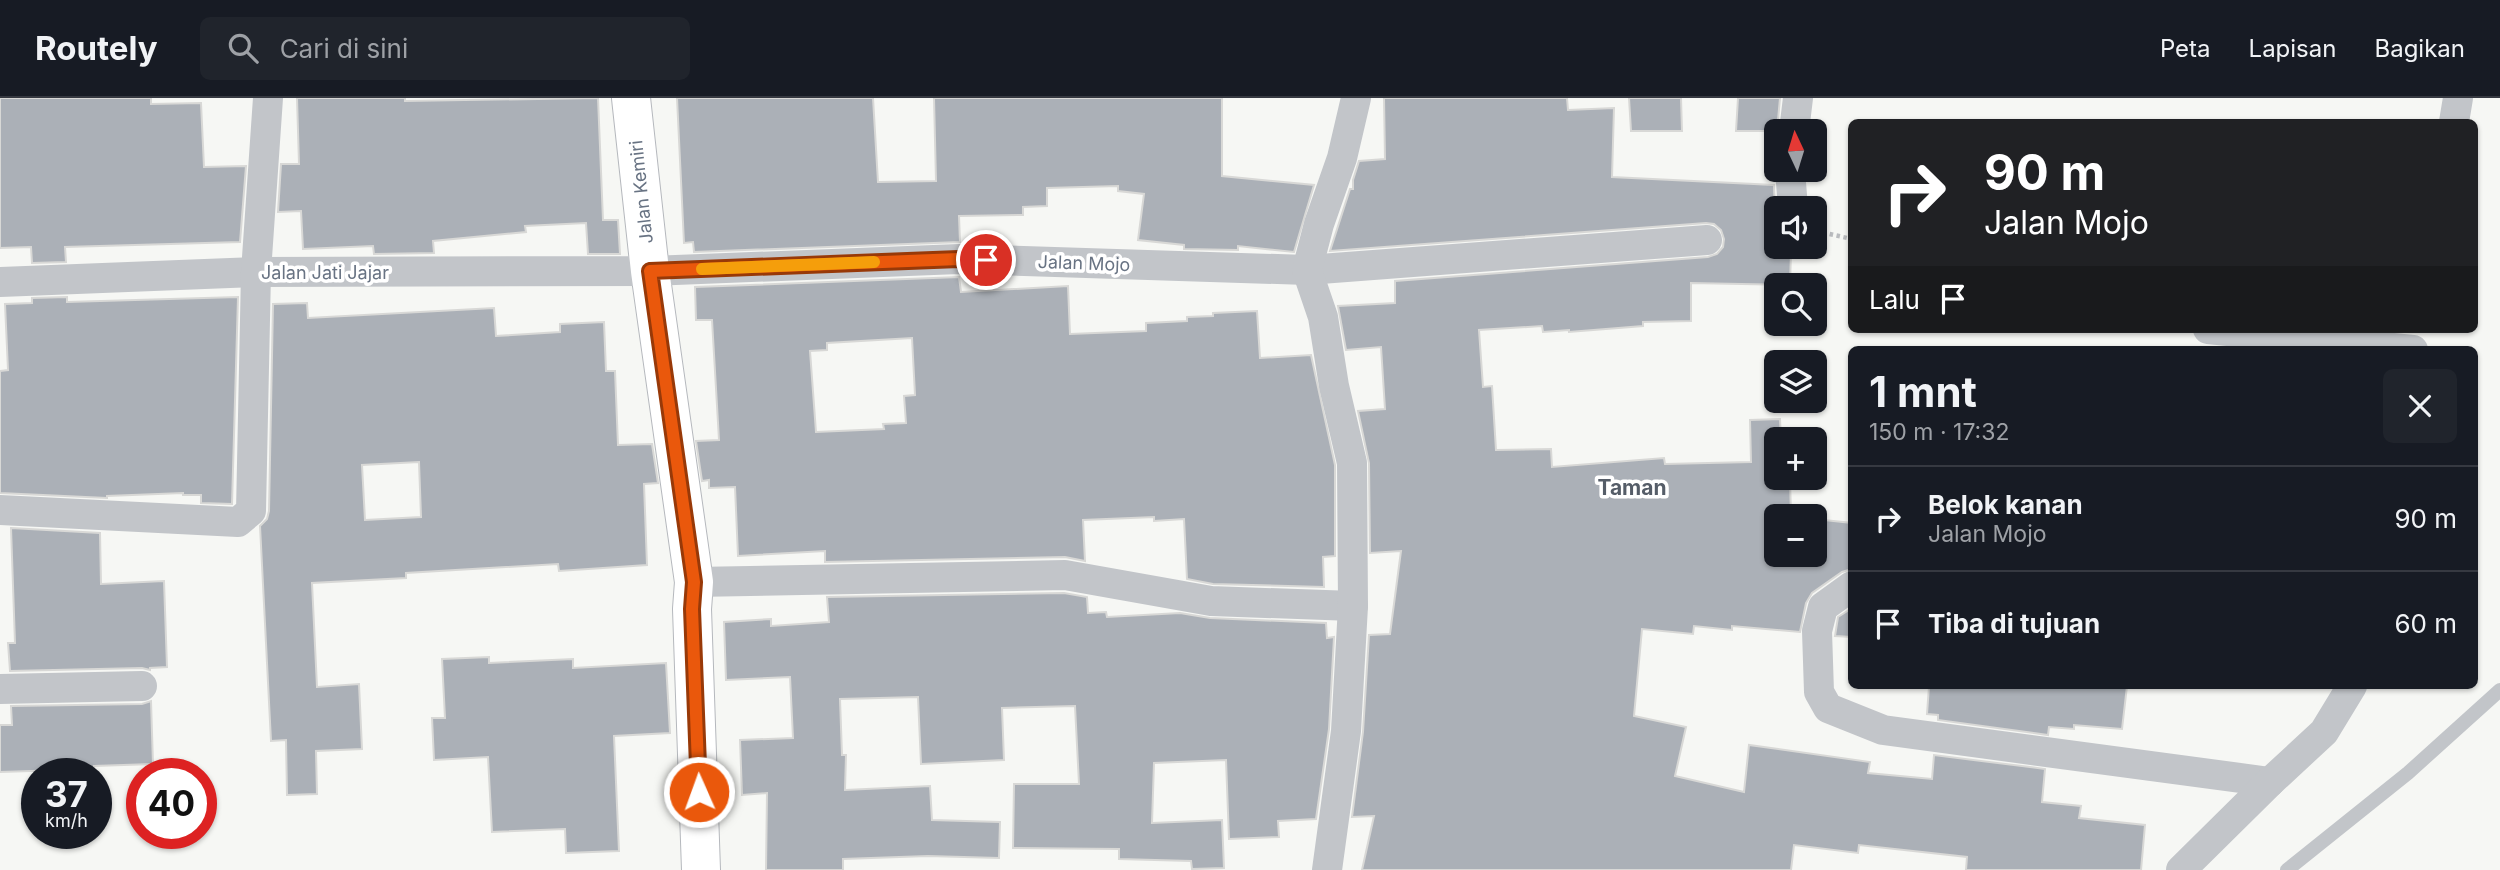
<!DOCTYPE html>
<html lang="id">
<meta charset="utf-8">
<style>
:root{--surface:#171b24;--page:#20242c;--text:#f1f3f6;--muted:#9ea1a6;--line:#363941}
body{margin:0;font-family:Inter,sans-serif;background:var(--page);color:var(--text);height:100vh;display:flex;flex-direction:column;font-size:26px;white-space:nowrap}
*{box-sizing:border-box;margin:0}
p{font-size:23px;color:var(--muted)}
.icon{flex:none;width:38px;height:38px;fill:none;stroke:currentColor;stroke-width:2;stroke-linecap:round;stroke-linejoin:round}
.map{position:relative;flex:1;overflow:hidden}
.drawer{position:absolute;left:1848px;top:248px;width:630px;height:343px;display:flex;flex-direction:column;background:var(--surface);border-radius:10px;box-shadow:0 2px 5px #0004}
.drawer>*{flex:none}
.banner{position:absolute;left:1848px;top:21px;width:630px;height:214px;border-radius:10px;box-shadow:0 2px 5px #0004;background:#202124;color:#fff;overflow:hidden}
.needle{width:46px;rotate:356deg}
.buttons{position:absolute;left:1764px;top:21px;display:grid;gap:14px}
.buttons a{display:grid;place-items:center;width:63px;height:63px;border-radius:10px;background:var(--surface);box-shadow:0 2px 5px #0004;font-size:35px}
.speed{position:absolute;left:21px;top:660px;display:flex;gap:14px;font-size:35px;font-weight:700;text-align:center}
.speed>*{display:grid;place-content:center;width:91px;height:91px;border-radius:50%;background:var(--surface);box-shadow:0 2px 5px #0004;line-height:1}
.speed small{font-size:18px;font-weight:400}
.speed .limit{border:10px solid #d22;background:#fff;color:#111}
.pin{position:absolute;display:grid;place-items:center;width:60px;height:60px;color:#fff;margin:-30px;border:4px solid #fff;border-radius:50%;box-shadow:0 2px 7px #0007}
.me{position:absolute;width:77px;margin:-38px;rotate:358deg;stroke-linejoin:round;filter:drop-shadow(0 0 5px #0008)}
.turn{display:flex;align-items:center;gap:24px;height:147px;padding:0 21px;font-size:32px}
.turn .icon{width:91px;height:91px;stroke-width:2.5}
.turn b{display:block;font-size:49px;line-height:60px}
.then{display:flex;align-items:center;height:66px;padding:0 21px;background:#0003;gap:14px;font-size:26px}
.round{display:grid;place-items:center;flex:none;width:74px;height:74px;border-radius:10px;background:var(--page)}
.summary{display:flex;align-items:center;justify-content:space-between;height:119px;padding:0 21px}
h1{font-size:42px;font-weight:700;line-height:52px}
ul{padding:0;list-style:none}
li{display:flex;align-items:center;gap:21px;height:105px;padding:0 21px;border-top:2px solid var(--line)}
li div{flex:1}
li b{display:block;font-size:26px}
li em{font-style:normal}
header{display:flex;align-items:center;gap:42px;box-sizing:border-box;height:98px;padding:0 35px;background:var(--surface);border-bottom:2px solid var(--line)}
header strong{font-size:33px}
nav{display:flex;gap:38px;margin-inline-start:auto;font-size:24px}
.search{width:490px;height:63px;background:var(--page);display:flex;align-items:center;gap:18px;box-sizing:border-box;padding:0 24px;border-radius:10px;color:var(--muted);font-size:26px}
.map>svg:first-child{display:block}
</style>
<header>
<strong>Routely</strong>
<div class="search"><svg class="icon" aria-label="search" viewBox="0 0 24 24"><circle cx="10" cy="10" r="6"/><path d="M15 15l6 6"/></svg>Cari di sini</div>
<nav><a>Peta</a><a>Lapisan</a><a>Bagikan</a></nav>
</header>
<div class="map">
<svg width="2500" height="772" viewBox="0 0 2500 772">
<rect width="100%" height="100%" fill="#f6f7f4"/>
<g fill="#abb0b7" stroke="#d8d8d6" stroke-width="2" fill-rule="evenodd">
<path d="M 0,0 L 151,0 L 151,6 L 201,5 L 204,69 L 246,68 L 240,144 L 65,149 L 66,164 L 32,165 L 31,149 L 0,150 Z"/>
<path d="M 297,0 L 405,0 L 405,3 L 598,0 L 603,122 L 618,122 L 620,156 L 588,156 L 586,125 L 525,128 L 526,134 L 433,143 L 434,155 L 374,156 L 373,148 L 303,151 L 301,113 L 278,114 L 281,66 L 299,66 Z"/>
<path d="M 677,0 L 873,0 L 878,84 L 936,83 L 934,0 L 1222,0 L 1222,78 L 1314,87 L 1294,154 L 1238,148 L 1238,152 L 1184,151 L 1184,147 L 1138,142 L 1144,96 L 1118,93 L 1118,88 L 1047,90 L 1047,108 L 1023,109 L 1023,117 L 959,118 L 960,144 L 694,154 L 693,144 L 684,145 Z"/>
<path d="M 1384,0 L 1567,0 L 1568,12 L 1614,10 L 1612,79 L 1774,87 L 1776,149 L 1786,149 L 1786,154 L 1791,154 L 1790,187 L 1691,185 L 1691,223 L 1643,224 L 1643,228 L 1569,234 L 1569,232 L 1543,234 L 1542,228 L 1479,232 L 1483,289 L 1492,288 L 1496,352 L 1551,351 L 1552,369 L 1664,360 L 1665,366 L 1751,364 L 1750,322 L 1780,321 L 1781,341 L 1776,341 L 1776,380 L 1790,380 L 1791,418 L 1776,418 L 1776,457 L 1815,457 L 1815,421 L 1852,425 L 1852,471 L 1842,474 L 1812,495 L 1806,505 L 1800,534 L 1732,528 L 1732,532 L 1694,528 L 1693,536 L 1642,531 L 1634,618 L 1686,629 L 1675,678 L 1744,694 L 1749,647 L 1870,664 L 1868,675 L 1932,681 L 1934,657 L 2045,671 L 2042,704 L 2081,708 L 2079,720 L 2145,727 L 2141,772 L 1966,772 L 1967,759 L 1859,747 L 1858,755 L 1794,747 L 1791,772 L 1362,772 L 1374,718 L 1352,719 L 1363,634 L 1369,537 L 1390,536 L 1401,453 L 1370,455 L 1369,365 L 1358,313 L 1385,311 L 1381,249 L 1346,252 L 1338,208 L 1395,205 L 1395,183 L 1708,159 L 1717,156 L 1723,149 L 1724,141 L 1721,132 L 1714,126 L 1706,125 L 1330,153 L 1350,91 L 1353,91 L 1353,82 L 1359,63 L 1385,61 Z"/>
<path d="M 1629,0 L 1681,0 L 1682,33 L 1631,33 Z"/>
<path d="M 1738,0 L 1780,0 L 1777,33 L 1736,33 Z"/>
<path d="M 959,179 L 961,194 L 1068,188 L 1070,236 L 1146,233 L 1146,225 L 1187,223 L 1187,219 L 1213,218 L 1213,215 L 1257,213 L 1260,260 L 1311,257 L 1335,367 L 1335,458 L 1323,459 L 1324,489 L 1213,486 L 1187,481 L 1184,421 L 1154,423 L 1154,419 L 1083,422 L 1085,463 L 1065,459 L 825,464 L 825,453 L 738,458 L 735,389 L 709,390 L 709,382 L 702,383 L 696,343 L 719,342 L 712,222 L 696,222 L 695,189 ZM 912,240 L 915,297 L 904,298 L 906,325 L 883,326 L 884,331 L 816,334 L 810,253 L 827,252 L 827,245 Z"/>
<path d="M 67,199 L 67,204 L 238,199 L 232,406 L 201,405 L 201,397 L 183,397 L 183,395 L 107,398 L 107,400 L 0,395 L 0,273 L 8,272 L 5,206 L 32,205 L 32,200 Z"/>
<path d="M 307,205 L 308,220 L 494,210 L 496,238 L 560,234 L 560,226 L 604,224 L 606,273 L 615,273 L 618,347 L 652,346 L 658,385 L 644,386 L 647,467 L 559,473 L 558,466 L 406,475 L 406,480 L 312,485 L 317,589 L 359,586 L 362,651 L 316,653 L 317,696 L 287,697 L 286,642 L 271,643 L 260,428 L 267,421 L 269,413 L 273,206 ZM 419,364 L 421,419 L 365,422 L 362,367 Z"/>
<path d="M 11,430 L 100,435 L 101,486 L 164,483 L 167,569 L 150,570 L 150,572 L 142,570 L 10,573 L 8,545 L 15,545 Z"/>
<path d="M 1064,495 L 1087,499 L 1088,515 L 1106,514 L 1107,519 L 1180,515 L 1210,520 L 1326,525 L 1327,540 L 1334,539 L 1329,631 L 1316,721 L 1278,723 L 1279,739 L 1229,741 L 1226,662 L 1154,665 L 1152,725 L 1222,722 L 1224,770 L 1192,771 L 1191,763 L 1119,761 L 1119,751 L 1013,750 L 1014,686 L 1079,686 L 1075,608 L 1002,610 L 1004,662 L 921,666 L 918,599 L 840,601 L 842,657 L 846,657 L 845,692 L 930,688 L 932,722 L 1000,724 L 999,760 L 928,758 L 843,761 L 843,772 L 766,772 L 767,695 L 742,697 L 740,642 L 793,640 L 790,579 L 726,582 L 724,524 L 771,521 L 771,528 L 829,524 L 827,499 Z"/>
<path d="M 1852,510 L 1852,539 L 1835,538 L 1838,519 Z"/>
<path d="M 489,559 L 489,565 L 573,561 L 573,570 L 666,565 L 670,635 L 614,638 L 619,753 L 566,755 L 565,731 L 492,734 L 488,659 L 434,662 L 432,620 L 445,620 L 442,561 Z"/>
<path d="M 1929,588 L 2127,588 L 2122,631 L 2074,627 L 2074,631 L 2049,629 L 2048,637 L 1938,622 L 1938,617 L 1927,616 Z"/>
<path d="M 151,603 L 153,666 L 94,668 L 94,671 L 0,674 L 0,627 L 12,627 L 11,608 L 142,606 Z"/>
</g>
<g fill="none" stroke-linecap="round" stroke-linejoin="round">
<defs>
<path id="secondary" d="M 631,0 L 650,173 L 694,484 L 692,511 L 701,772"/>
</defs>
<use href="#secondary" stroke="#b5b8bd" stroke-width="40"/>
<path stroke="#babcbf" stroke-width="4.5" stroke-dasharray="3.5 3.5" stroke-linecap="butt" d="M 1816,133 L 1852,141"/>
<path stroke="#c2c5c9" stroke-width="14" d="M 2287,772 L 2408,675 L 2500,592"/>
<g stroke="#c2c5c9" stroke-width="30">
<path d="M 2454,24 L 2458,0"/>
<path d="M 1794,33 L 1798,0"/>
<path d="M 1790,72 L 1793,110"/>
<path d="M 0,184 L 256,174 L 650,173 L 959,161 L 1307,172 L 1707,142"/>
<path d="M 2208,231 L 2413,252"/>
<path d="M 0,412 L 238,424 L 251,413 L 256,174 L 268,0"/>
<path d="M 694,484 L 1065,477 L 1211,503 L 1353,508"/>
<path d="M 1852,488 L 1823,509 L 1817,533 L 1819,594 L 1828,610 L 1883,632 L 2270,684"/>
<path d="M 0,591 L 142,588"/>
<path d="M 1327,772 L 1346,633 L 1353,508 L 1352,365 L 1334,288 L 1323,219 L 1307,172 L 1319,126 L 1342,60 L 1356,0"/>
<path d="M 2181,772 L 2270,684 L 2324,634 L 2352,588"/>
</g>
<use href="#secondary" stroke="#fff" stroke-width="38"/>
</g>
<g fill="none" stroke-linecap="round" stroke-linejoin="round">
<defs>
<path id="route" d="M 699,694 L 692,511 L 694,484 L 650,173 L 959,161 L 986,162"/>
</defs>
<use href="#route" stroke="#983908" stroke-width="18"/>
<use href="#route" stroke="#ea580c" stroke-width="12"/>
<path stroke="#f59e0b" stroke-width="12" d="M 702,171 L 874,164"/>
</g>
<g text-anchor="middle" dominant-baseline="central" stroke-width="7" stroke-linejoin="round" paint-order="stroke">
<g font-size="18" fill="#687383" stroke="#fff">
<text transform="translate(641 94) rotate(-96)">Jalan Kemiri</text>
<text transform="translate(1084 165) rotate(2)">Jalan Mojo</text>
<text x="325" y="174">Jalan Jati Jajar</text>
</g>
<g font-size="21" font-weight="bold" fill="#555d68" stroke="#fff">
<text x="1632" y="389">Taman</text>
</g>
</g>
</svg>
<div class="buttons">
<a><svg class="needle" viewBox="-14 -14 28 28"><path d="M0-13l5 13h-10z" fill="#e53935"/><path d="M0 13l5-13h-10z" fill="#9ea1a6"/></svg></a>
<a><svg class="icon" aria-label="sound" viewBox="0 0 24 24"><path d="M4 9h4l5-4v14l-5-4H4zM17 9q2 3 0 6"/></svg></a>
<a><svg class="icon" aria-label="search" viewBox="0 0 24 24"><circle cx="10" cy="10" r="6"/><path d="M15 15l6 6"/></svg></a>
<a><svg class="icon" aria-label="layers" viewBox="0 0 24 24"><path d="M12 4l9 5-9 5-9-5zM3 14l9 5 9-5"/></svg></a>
<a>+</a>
<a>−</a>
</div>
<div class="speed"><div>37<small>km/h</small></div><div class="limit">40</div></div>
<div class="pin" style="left:986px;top:162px;background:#d93025"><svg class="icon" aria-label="arrive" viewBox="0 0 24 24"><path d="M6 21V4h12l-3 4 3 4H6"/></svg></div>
<svg class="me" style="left:699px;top:694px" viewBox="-20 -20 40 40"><circle r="17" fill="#ea580c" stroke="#fff" stroke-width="3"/><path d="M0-11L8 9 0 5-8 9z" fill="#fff"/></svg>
<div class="banner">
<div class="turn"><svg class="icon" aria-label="right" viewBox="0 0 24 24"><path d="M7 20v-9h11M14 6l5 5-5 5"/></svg><div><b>90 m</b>Jalan Mojo</div></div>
<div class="then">Lalu<svg class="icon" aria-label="arrive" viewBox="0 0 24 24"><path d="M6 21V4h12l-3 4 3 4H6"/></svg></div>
</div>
<section class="drawer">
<div class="summary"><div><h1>1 mnt</h1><p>150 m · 17:32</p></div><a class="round"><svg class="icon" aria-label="close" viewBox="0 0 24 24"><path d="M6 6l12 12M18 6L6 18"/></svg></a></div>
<ul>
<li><svg class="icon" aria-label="right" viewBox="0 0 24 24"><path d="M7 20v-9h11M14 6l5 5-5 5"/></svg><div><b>Belok kanan</b><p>Jalan Mojo</p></div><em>90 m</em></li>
<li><svg class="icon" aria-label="arrive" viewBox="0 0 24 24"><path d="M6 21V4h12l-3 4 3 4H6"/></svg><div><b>Tiba di tujuan</b></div><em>60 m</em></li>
</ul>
</section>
</div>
